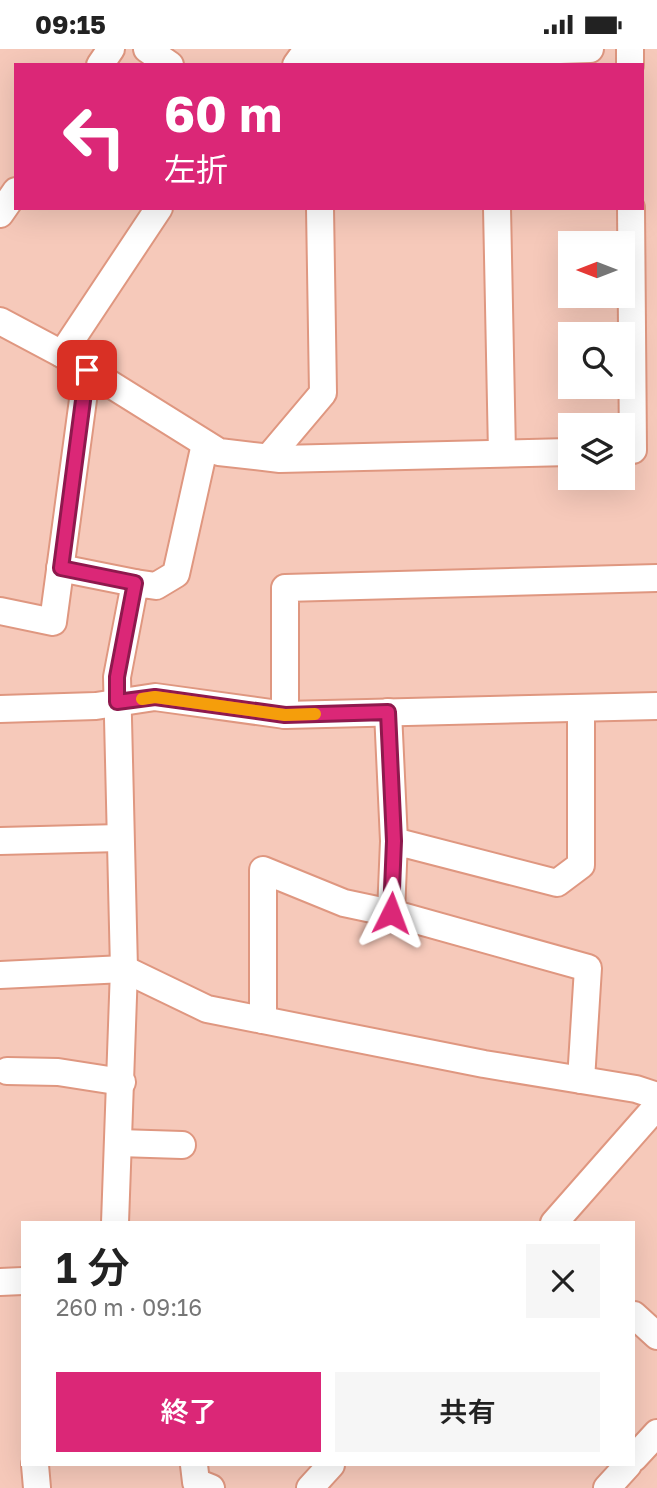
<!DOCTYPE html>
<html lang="ja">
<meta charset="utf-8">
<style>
:root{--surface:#fff;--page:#f6f6f6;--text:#222;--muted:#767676;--accent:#db2777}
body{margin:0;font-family:"Golos Text","Noto Sans JP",sans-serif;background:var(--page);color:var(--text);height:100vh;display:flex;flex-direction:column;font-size:26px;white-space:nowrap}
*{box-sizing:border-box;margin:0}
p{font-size:23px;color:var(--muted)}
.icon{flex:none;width:38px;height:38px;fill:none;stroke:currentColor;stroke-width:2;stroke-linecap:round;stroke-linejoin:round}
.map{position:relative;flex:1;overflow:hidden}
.panel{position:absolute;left:21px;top:1172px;width:614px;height:245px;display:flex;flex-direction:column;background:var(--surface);border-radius:0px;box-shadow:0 7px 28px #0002}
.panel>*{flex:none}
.guide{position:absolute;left:14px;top:14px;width:630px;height:147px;border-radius:0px;box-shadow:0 7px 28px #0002;background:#db2777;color:#fff;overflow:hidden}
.needle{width:46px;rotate:270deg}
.buttons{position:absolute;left:558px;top:182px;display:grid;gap:14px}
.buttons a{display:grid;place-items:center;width:77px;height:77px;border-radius:0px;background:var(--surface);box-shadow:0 7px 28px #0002;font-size:35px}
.pin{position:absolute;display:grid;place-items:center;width:60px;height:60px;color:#fff;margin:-30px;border-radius:14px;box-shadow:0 4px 10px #0006}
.me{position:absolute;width:77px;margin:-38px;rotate:3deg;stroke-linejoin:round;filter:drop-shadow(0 0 5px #0008)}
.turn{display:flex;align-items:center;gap:24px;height:147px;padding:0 35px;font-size:32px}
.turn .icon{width:91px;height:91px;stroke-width:2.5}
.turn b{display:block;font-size:49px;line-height:60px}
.round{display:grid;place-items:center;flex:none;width:74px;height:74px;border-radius:0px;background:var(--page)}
.headline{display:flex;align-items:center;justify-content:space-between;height:119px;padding:0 35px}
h1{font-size:42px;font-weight:600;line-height:52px}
.action{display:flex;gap:14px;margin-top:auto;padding:14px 35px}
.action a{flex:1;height:80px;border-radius:0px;background:var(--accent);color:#fff;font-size:28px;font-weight:600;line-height:80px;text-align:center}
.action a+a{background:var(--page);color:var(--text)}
.status{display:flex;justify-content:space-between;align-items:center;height:49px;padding:0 35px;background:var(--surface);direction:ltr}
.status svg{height:19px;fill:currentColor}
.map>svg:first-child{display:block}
</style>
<div class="status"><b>09:15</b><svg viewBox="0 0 49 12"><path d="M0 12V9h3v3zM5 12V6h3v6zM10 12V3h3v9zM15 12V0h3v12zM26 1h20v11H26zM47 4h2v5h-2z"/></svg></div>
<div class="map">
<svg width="657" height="1439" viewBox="0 0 657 1439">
<rect width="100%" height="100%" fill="#f6c9ba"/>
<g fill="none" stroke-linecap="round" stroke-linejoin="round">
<defs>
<g id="minor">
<path d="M 147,0 L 170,16"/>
<path d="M 630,0 L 630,16"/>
<path d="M 100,16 L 111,0"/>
<path d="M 296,16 L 301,9 L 317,9 L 590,0"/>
<path d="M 497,159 L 502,404"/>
<path d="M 631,159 L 633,401"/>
<path d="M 0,165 L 16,142"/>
<path d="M 0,272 L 62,305 L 219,403 L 280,410 L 570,403"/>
<path d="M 62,305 L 159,159"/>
<path d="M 269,408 L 323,344 L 320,159"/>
<path d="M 60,519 L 135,534"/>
<path d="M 0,562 L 53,573 L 87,321"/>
<path d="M 0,660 L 96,657 L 155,648 L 285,666 L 657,657"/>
<path d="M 388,663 L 394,792"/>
<path d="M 285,666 L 285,539 L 657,529"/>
<path d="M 0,792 L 120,789"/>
<path d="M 391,864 L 394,792 L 557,834 L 581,816 L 581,659"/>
<path d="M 0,926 L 124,920 L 207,960 L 484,1015 L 636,1040 L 657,1047"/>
<path d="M 263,971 L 263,821 L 344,854 L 391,864 L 588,919 L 581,1031"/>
<path d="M 7,1022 L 58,1023 L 122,1033"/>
<path d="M 119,1094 L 182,1096"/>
<path d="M 115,1174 L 124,920 L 117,628 L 135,534 L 156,537 L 176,525 L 205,395"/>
<path d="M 554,1174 L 657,1057"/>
<path d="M 0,1233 L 23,1232"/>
<path d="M 634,1266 L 657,1287"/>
<path d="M 634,1409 L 657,1384"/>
<path d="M 35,1416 L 37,1439"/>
<path d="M 194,1416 L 196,1433 L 211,1439"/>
<path d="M 310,1439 L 331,1416"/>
<path d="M 607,1439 L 628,1416"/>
</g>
</defs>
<use href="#minor" stroke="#df9780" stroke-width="30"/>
<use href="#minor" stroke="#fff" stroke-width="26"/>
</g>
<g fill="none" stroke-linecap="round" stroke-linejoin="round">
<defs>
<path id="route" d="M 87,321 L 61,519 L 135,534 L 117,628 L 117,653 L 155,648 L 285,666 L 388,663 L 394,792 L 391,864"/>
</defs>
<use href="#route" stroke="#8e194d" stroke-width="18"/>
<use href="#route" stroke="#db2777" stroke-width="12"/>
<path stroke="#f59e0b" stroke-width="12" d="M 142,650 L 155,648 L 285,666 L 315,665"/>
</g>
</svg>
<div class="buttons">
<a><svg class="needle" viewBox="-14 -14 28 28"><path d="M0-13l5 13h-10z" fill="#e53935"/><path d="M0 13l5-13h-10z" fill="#767676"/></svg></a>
<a><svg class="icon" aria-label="search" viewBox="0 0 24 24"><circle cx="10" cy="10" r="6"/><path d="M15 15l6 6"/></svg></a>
<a><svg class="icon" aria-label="layers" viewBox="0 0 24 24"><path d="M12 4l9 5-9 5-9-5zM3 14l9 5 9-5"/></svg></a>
</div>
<div class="pin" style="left:87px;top:321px;background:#d93025"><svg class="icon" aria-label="arrive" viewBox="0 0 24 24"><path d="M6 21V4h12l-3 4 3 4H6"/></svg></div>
<svg class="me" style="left:391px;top:864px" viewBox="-20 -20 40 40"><path d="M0-17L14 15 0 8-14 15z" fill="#db2777" stroke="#fff" stroke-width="4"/></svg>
<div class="guide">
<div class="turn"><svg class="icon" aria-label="left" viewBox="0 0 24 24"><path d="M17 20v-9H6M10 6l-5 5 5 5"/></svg><div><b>60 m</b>左折</div></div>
</div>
<section class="panel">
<div class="headline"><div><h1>1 分</h1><p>260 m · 09:16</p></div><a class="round"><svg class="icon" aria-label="close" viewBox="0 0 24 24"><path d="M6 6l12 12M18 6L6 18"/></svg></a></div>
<div class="action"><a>終了</a><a>共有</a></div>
</section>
</div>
